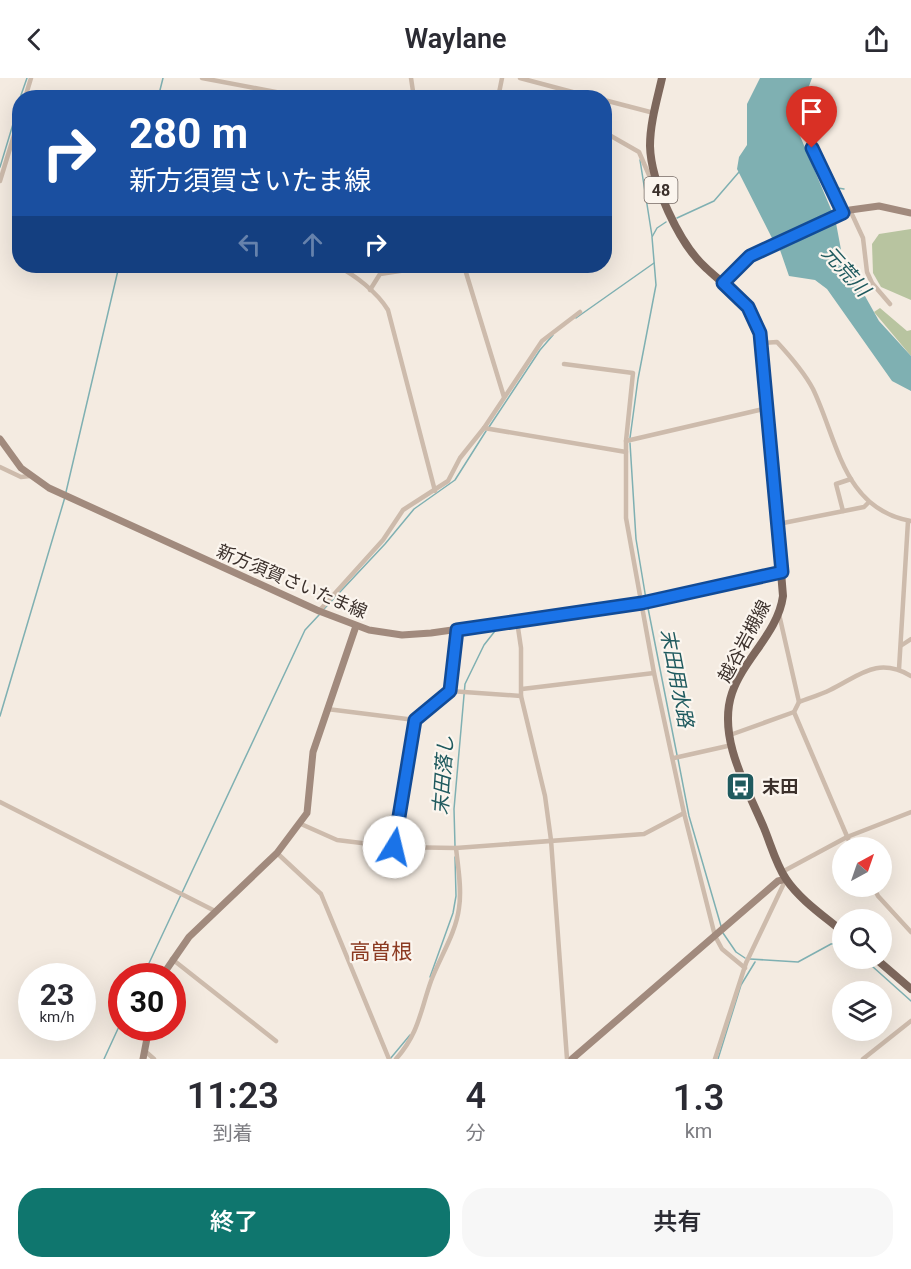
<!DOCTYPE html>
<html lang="ja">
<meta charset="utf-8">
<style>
:root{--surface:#fff;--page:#f7f7f7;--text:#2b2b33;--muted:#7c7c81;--accent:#0f766e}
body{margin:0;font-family:Roboto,"Noto Sans JP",sans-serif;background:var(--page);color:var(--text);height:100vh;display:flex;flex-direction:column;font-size:22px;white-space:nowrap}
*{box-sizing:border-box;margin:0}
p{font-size:20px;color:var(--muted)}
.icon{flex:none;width:33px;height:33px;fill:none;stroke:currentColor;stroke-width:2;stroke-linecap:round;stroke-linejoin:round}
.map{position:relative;height:981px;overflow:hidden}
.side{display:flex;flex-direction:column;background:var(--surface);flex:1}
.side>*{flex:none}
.top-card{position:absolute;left:12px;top:12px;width:600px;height:183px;border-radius:24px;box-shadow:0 6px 24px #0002;background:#1a4fa0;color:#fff;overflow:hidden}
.needle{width:39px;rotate:40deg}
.fabs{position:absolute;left:832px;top:759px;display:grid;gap:12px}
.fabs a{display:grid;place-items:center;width:60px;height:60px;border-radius:50%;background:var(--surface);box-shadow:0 6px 24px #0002;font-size:30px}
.speed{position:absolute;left:18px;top:885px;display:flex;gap:12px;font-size:30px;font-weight:700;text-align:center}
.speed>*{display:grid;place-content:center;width:78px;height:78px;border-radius:50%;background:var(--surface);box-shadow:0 6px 24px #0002;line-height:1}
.speed small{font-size:15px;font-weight:400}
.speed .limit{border:9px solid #d22;background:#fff;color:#111}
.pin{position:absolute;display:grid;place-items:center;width:51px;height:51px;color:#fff;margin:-62px -26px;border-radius:50% 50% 50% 0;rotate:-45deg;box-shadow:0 0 6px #0007}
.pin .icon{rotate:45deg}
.me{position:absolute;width:66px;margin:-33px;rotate:9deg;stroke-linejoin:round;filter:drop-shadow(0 0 4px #0008)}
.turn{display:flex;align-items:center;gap:21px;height:126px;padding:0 18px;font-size:27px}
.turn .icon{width:78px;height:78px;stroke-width:2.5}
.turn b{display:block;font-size:42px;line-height:51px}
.lanes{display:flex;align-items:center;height:57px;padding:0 18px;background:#0003;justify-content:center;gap:30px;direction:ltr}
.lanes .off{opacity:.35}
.eta{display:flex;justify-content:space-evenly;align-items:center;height:102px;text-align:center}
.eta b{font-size:36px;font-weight:600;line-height:42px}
.cta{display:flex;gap:12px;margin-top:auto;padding:12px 18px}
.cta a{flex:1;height:69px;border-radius:24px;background:var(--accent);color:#fff;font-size:24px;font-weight:600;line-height:69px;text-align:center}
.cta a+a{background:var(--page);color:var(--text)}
header{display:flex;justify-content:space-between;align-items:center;height:78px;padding:0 18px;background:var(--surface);font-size:27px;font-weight:600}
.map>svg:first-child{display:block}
</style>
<header><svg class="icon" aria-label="back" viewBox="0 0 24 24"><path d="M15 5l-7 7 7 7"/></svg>Waylane<svg class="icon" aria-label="share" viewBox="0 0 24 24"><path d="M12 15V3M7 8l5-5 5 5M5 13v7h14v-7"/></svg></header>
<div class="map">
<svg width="911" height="981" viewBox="0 0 911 981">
<rect width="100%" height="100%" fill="#f4ebe1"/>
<g fill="#b8c4a0">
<path d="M 911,151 L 911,222 L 881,209 L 873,195 L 872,166 L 879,156 Z"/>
<path d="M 880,230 L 907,253 L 911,252 L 911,278 L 874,234 Z"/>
</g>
<g fill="#7fb0b2">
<path d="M 760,0 L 812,0 L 795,46 L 833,136 L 774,164 L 737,91 L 739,79 L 747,67 L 747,26 Z"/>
<path d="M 836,145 L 842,177 L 879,243 L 911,278 L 911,313 L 892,303 L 827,211 L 815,202 L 789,198 L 780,172 Z"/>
</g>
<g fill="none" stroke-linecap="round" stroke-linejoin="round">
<g stroke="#7fb0b2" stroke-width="1.5">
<path d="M 20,20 L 27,0"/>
<path d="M 158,20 L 163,0"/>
<path d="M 640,82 L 652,158"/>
<path d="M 0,89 L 20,23"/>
<path d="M 832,109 L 844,111"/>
<path d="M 677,140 L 714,123 L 739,94"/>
<path d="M 576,240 L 654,185"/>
<path d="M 489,349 L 540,272 L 553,257"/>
<path d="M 630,360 L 638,301 L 656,207 L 652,159 L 657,150 L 666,144"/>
<path d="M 630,365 L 636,461 L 646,521"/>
<path d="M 66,414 L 119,188"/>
<path d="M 647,525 L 677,677"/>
<path d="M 324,531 L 385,466 L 414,431 L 455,402 L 486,353"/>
<path d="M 0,638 L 65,419"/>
<path d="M 678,681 L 689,738 L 721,848"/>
<path d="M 455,768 L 454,731 L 465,606 L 484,567 L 495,553"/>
<path d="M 723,855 L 736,874 L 745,880"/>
<path d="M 863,880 L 911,923"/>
<path d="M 750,881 L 798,884 L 831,866 L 843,865"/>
<path d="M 143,898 L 305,552 L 319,537"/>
<path d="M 430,899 L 453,835 L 456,818 L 455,779"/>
<path d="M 104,981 L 122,942"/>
<path d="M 390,981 L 410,957"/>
<path d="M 718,981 L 741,907 L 755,884"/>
</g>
<g stroke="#cdbbac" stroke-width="4.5">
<path d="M 202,0 L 307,20"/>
<path d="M 411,0 L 414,20"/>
<path d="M 520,0 L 595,20"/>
<path d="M 25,20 L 31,0"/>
<path d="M 498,20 L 502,0"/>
<path d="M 604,22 L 654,35"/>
<path d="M 604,54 L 639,74 L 649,97 L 657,99"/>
<path d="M 811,71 L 843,135"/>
<path d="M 0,103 L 20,38"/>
<path d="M 850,132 L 863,160 L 867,194 L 872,205 L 890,226"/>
<path d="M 337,188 C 355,197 377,214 388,232 L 435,413"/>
<path d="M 464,188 L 504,319"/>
<path d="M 370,212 L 380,196 L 433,188"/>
<path d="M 762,265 L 777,264 C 790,278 804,294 813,311 C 838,363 843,431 911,443"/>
<path d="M 564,286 L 633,295 L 626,363 L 626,440 L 654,595 L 684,735 L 715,858 L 722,871 L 745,890"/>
<path d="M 484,350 L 626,374"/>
<path d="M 626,363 L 768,330"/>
<path d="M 0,389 L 21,399 L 30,398"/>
<path d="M 843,433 L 836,406 L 851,401"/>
<path d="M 778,446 L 864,429 L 868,425"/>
<path d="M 319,533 L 383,462 L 403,432 L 448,403 L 460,380 L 484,350 L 542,263 L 580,234"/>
<path d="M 779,536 L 799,624 L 794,634 L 852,770"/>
<path d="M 517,543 L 521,570 L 521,618 L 545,718 L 551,762 L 567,981"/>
<path d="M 902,567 L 911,561"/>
<path d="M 899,591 L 908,443"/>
<path d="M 522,611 L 654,595"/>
<path d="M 450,613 L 521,618"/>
<path d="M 799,624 C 809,620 820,617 830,612 C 859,598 877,578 911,598"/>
<path d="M 327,631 L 415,642"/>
<path d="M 730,657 L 794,634"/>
<path d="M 674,680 L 732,667"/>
<path d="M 0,724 L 215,833"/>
<path d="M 301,746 L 337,762 L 394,769 L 456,770 L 644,756 L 684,735"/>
<path d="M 394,769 L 415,642 L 450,613 L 457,552"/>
<path d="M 277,775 L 321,816 L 389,981"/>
<path d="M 782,794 L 847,759 L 911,734"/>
<path d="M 873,808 L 878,818 L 911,854"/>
<path d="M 172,881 L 276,963"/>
<path d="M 145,973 L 154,981"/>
<path d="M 396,981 C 419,955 420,934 431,903 C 440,879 456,855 459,830 C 462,811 458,789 456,770"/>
<path d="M 715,981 L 746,885 L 786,801"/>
<path d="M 863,981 L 911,943"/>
</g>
<g stroke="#a18a7d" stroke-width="7">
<path d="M 723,205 L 750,178 L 850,132 L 879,128 L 911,135"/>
<path d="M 0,361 L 21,390 L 49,410 L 319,533 L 369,552 L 402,557 L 431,555 L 642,525 L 782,494"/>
<path d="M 162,898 L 189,859 L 277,775 L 307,735 L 313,674 L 356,548"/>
<path d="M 143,981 L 149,950"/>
<path d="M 572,981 L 778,803 L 786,801"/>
</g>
<g stroke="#7d675c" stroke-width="8">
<path d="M 662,0 C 657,22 650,45 650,68 C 651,104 679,166 706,190 C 731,213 756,230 762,265 L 783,518 C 778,555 744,580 732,615 C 717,659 747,710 764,750 C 771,767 776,786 786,801 C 800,822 824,838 843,854"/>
<path d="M 875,880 L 911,911"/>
</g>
</g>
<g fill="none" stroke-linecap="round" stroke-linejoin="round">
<defs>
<path id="route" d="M 394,769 L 415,642 L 450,613 L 457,552 L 642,525 L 782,494 L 760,255 L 748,229 L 723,205 L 750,178 L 843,135 L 812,70"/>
</defs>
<use href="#route" stroke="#114b97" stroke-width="15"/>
<use href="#route" stroke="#1a73e8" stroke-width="10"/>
</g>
<defs>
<symbol id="bus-square" viewBox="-11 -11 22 22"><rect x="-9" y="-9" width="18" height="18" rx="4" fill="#1f5a5e" stroke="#fbf5ee"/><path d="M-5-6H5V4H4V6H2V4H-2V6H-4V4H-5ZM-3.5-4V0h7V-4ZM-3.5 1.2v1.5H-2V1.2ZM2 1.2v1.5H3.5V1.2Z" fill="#fff"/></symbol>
</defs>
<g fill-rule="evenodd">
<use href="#bus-square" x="724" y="692" width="33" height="33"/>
</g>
<g text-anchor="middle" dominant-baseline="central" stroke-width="4.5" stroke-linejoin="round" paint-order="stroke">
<rect fill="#fbf5ee" stroke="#756b66" stroke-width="1.5" x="644.5" y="99" width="33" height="26" rx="4.5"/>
<g font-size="16" font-weight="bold" fill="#3b302b">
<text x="661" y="112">48</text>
</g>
<g font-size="18" fill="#3b302b" stroke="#fbf5ee">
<text transform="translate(292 503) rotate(23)">新方須賀さいたま線</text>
<text transform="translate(744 563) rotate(-62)">越谷岩槻線</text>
</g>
<g font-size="18" font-weight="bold" fill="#3b302b" stroke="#fbf5ee" text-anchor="start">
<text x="762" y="708">末田</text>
</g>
<g font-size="20" font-style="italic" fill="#1f5a5e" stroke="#fbf5ee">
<text transform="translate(846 193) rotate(48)">元荒川</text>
<text transform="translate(677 600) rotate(79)">末田用水路</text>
<text transform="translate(443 697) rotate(-86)">末田落し</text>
</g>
<g font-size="21" fill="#8c3b22" stroke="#fbf5ee">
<text x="381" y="874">高曽根</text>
</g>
</g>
</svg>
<div class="fabs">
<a><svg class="needle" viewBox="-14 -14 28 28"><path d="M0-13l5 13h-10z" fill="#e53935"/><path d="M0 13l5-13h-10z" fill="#7c7c81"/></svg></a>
<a><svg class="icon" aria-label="search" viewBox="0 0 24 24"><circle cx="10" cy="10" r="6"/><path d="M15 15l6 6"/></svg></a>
<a><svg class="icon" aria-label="layers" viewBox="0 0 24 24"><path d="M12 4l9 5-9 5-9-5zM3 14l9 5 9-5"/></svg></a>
</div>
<div class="speed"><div>23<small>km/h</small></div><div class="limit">30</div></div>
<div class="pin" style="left:812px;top:70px;background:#d93025"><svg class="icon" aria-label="arrive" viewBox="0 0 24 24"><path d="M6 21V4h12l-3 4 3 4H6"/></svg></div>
<svg class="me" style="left:394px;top:769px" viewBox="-20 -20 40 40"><circle r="19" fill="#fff"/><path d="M0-13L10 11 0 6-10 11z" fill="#1a73e8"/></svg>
<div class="top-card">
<div class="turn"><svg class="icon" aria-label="right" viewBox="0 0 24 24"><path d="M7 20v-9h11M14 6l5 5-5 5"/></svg><div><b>280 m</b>新方須賀さいたま線</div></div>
<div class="lanes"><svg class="icon off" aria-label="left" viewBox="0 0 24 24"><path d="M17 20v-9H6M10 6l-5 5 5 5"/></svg><svg class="icon off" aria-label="ahead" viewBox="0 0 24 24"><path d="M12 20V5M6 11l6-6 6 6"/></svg><svg class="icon" aria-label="right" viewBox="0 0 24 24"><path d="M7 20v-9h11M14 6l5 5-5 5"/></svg></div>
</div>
</div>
<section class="side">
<div class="eta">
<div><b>11:23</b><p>到着</p></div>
<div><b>4</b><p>分</p></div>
<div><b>1.3</b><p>km</p></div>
</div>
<div class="cta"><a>終了</a><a>共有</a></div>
</section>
